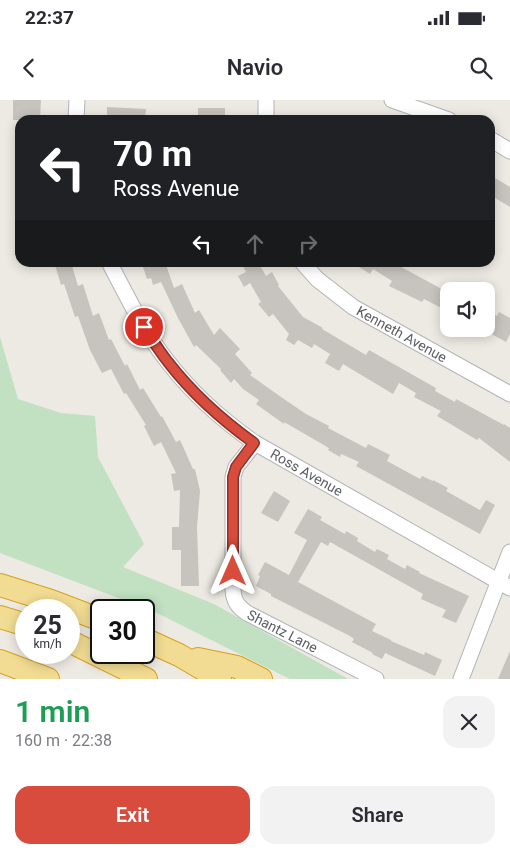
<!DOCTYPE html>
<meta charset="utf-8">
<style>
:root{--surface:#fff;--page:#f2f2f3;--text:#2b2b33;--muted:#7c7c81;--accent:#d74c3d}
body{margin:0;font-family:Roboto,sans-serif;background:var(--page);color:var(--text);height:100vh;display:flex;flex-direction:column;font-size:19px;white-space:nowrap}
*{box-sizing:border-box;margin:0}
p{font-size:16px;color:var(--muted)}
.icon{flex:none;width:28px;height:28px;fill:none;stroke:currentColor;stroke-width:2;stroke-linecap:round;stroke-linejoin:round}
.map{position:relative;height:579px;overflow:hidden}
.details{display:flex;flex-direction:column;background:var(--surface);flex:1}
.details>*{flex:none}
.guide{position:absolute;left:15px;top:15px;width:480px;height:152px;border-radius:15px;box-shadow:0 2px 12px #0003;background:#202124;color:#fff;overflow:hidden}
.buttons{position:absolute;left:440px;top:182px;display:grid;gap:10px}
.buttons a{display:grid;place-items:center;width:55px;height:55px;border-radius:10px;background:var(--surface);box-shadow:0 2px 12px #0003;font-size:25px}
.speed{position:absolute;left:15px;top:499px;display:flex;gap:10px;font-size:25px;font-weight:700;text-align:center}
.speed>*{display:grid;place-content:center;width:65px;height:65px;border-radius:50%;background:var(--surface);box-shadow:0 2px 12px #0003;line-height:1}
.speed small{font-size:12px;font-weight:400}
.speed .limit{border:2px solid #111;border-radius:8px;background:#fff;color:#111}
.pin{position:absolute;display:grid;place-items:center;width:42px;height:42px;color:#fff;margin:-21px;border:2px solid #fff;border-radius:50%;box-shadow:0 1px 5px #0007}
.me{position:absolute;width:55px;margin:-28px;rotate:0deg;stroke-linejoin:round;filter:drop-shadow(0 0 4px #0008)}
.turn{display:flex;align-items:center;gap:18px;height:105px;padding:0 15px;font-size:22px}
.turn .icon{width:65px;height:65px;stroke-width:2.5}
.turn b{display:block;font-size:35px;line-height:42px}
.lanes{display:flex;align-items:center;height:48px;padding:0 15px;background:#0003;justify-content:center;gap:25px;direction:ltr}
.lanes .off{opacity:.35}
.round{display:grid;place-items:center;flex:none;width:52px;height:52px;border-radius:15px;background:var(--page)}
.headline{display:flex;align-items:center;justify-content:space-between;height:85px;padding:0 15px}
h1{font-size:30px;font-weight:600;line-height:38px;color:#1e9e55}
.action{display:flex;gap:10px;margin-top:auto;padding:10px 15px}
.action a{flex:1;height:58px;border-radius:15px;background:var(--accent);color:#fff;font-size:20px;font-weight:600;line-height:58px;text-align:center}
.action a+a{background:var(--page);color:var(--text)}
.status{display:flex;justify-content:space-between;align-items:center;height:35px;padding:0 25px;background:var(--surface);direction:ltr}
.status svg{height:14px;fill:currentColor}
header{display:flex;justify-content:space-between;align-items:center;height:65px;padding:0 15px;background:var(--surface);font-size:22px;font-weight:600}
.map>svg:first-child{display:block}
</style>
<div class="status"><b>22:37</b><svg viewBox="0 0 49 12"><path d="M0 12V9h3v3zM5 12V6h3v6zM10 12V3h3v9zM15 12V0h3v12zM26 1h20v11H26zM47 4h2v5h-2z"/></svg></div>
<header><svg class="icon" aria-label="back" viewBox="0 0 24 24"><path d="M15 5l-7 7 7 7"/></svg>Navio<svg class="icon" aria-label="search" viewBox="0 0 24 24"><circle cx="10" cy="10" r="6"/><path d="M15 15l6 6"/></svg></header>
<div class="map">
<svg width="510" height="579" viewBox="0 0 510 579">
<rect width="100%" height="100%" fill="#eceae2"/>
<path fill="#c1e1c2" d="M 0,237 L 18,299 L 61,313 L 95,316 L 98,357 L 144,444 L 123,467 L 214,504 L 348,579 L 290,579 L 155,512 L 0,453 Z"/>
<g fill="#c7c4bf">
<path d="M 13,0 L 41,0 L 40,20 L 13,20 Z"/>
<path d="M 107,7 L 146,9 L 145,20 L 107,20 Z"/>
<rect x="198" y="8" width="27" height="12"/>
<path d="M 490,75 L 510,87 L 510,107 L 490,95 Z"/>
<path d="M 54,162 L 71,162 L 78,186 L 83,184 L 93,216 L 99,213 L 109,240 L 111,239 L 125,266 L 127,264 L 140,290 L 143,288 L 161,317 L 162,316 L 176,342 L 180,340 L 193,369 L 195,369 L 200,391 L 197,427 L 199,486 L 181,486 L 181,450 L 172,450 L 172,427 L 179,427 L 180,390 L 174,391 L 171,374 L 176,373 L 161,342 L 154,346 L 144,326 L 146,325 L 126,293 L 124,294 L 111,269 L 102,273 L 90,250 L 78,216 L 75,217 L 64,184 L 61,185 Z"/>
<path d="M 148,162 L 165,162 L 174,188 L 182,184 L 195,213 L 199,210 L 214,235 L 220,228 L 240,249 L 235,254 L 252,273 L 250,275 L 281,297 L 306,314 L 329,326 L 328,328 L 366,348 L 368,344 L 390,355 L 387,361 L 420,379 L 422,376 L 433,381 L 433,380 L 448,388 L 446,391 L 480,410 L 486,400 L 495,405 L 480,434 L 356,366 L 359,362 L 341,354 L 340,357 L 328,350 L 329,348 L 284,322 L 284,324 L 256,304 L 259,300 L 243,289 L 234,279 L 231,283 L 220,270 L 221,269 L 196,245 L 194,247 L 178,218 L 161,182 L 153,185 L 151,178 L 147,179 L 142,164 Z"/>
<path d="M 241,162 L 258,162 L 266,176 L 272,172 L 279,185 L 278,186 L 303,217 L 323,228 L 322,229 L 366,255 L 369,250 L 436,288 L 435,291 L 455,302 L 456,299 L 504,325 L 504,324 L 510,328 L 510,362 L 479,338 L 477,340 L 437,316 L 441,311 L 414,297 L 416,293 L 399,283 L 393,294 L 343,264 L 339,271 L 325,263 L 330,254 L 314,244 L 312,248 L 298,240 L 294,245 L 286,240 L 289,234 L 273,214 L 269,217 L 258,204 L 261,202 L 250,183 L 244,187 L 238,176 L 246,172 Z"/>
<path d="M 351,162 L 392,162 L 449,193 L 449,212 L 424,199 L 422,202 L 389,186 L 392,181 L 373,169 L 370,174 Z"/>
<path d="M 486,210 L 497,216 L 499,212 L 510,218 L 510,234 L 506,242 L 486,231 Z"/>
<path d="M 274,391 L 290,401 L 278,422 L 261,413 Z"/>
<path d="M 308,409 L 322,417 L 320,420 L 345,434 L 346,431 L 358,438 L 357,441 L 375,452 L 377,449 L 389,455 L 387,459 L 405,469 L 407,465 L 420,472 L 419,473 L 469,496 L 456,523 L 442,517 L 446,510 L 421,499 L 423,494 L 330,442 L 328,446 L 321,442 L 298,482 L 376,524 L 372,531 L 391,540 L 391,541 L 424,555 L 425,552 L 442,560 L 435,576 L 385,553 L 382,559 L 372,554 L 373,553 L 352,542 L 354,539 L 350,536 L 271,496 L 271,494 L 256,486 L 260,476 L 258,475 L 265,462 L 289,475 L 307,440 L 294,433 Z"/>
<path d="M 510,551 L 510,579 L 498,579 Z"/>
</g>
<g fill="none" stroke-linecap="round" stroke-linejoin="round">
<defs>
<g id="minor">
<path d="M 266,0 L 266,20"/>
<path d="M 392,0 L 449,20"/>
<path d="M 76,20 L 77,0"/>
<path d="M 490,39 L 510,51"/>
<path id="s1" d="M 109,162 C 127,196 144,232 168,262 C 192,293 222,320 255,343 L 510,488"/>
<path id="s2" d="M 302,162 L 317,179 L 353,207 L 510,294"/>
<path id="s3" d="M 255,343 L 236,367 L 233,377 L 233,490 C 234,501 237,506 247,513 L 376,579"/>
<path d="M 461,579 L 510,452"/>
</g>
<g id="highway">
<path d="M 0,485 L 51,501 L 101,520"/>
<path d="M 0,517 L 26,525"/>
<path d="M 144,539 L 179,555 L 220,579"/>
<path d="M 69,541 L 146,579"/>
<path d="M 198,559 L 237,567 L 261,579"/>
<path d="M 0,561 L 48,579"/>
</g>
</defs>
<use href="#minor" stroke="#b3b4b8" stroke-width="17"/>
<use href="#highway" stroke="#d8a016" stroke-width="24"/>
<use href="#minor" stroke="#fff" stroke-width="15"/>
<use href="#highway" stroke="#f2dc93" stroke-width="22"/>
</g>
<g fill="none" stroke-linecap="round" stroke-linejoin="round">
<defs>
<path id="route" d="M 144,227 C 152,239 159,251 168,262 C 192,293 222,320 254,343 L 236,367 L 233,377 L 233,471"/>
</defs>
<use href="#route" stroke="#8c3128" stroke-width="12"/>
<use href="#route" stroke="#d74c3d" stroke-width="9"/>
</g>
<g text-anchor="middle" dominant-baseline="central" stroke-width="4" stroke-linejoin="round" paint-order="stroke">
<g font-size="14" fill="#5b5d61" stroke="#fff">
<text stroke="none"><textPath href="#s2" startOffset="124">Kenneth Avenue</textPath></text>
<text stroke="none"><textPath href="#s1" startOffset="295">Ross Avenue</textPath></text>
<text stroke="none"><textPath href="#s3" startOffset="222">Shantz Lane</textPath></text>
</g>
</g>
</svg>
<div class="buttons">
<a><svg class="icon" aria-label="sound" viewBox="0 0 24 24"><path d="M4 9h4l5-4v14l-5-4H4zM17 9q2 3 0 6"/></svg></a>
</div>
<div class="speed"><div>25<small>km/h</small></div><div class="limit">30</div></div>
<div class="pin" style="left:144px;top:227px;background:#d93025"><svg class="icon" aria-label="arrive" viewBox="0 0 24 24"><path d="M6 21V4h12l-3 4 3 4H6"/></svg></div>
<svg class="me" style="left:233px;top:471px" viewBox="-20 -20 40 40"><path d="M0-17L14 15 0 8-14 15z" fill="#d74c3d" stroke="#fff" stroke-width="4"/></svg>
<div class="guide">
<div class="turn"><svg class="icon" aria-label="left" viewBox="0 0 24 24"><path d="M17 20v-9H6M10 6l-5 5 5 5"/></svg><div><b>70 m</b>Ross Avenue</div></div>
<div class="lanes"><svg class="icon" aria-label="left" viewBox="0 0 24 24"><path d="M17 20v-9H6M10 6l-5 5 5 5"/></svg><svg class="icon off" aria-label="ahead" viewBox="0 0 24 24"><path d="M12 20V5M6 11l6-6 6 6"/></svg><svg class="icon off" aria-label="right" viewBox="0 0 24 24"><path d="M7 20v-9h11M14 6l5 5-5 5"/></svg></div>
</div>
</div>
<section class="details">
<div class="headline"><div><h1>1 min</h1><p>160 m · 22:38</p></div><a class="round"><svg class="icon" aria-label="close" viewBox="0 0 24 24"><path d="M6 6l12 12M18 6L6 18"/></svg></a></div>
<div class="action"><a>Exit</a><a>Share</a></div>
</section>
